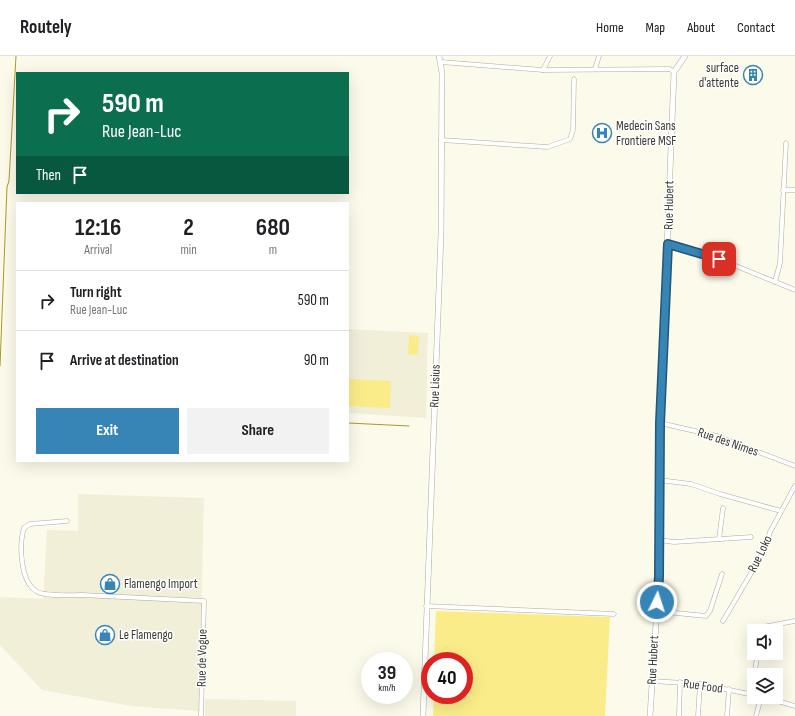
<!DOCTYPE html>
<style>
:root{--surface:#fff;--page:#f2f2f2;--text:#202124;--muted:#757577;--line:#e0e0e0;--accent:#3784b6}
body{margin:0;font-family:"Sofia Sans Condensed",sans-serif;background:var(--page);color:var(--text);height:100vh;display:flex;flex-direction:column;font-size:15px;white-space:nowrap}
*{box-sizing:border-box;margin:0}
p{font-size:13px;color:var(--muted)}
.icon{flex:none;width:22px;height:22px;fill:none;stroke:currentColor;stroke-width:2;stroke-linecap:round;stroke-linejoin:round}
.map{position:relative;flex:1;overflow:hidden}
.sheet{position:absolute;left:16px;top:146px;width:333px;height:260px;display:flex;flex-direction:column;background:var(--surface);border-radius:0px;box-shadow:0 4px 16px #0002}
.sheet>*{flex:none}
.banner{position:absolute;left:16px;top:16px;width:333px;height:122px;border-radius:0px;box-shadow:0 4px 16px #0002;background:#0b6e4f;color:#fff;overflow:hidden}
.fabs{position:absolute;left:747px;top:568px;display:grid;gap:8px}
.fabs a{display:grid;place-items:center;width:36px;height:36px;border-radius:0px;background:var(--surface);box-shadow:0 4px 16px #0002;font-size:20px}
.speed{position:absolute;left:361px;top:596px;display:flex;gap:8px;font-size:20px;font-weight:700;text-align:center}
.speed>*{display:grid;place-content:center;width:52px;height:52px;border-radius:50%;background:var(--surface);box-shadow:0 4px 16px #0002;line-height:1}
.speed small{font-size:10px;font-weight:400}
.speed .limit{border:6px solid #d22;background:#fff;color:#111}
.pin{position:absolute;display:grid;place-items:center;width:34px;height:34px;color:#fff;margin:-17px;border-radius:8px;box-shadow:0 2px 6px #0006}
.me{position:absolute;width:44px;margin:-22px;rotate:4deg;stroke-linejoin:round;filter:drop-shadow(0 0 3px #0008)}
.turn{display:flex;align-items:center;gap:14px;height:84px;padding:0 20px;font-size:18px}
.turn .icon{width:52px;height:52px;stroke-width:2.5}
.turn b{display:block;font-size:28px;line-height:34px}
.then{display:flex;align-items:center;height:38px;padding:0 20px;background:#0003;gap:8px;font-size:15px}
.eta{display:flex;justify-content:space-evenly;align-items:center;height:68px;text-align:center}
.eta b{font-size:24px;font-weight:700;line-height:28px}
.button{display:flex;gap:8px;margin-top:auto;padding:8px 20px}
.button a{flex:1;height:46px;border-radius:0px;background:var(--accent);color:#fff;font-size:16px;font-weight:700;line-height:46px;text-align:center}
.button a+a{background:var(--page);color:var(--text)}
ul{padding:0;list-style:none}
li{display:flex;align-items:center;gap:12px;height:60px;padding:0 20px;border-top:1px solid var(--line)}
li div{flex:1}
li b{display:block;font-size:15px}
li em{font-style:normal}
header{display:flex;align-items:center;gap:24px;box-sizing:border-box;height:56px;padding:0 20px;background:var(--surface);border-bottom:1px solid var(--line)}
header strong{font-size:19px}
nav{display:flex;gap:22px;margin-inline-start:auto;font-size:14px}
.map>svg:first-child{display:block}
</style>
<header>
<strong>Routely</strong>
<nav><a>Home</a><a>Map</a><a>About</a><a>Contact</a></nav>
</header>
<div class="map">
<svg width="795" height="660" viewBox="0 0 795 660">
<rect width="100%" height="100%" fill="#fcfaeb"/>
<g fill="#f2efd9">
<path d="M 348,273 L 428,277 L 426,362 L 348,357 Z"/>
<path d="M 78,438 L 204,442 L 199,655 L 131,650 L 42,634 L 0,589 L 0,541 L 43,543 L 47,474 L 78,475 Z"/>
<path d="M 205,643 L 296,645 L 296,660 L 205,660 Z"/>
</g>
<g fill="#fbec8a">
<path d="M 409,279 L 419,280 L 418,299 L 408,298 Z"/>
<path d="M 348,323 L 391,325 L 390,352 L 348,350 Z"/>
<path d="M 436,555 L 610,561 L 605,660 L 433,660 L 434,639 L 464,639 L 464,605 L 434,605 Z"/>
</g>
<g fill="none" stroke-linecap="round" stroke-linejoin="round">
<g stroke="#ab9a2b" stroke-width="1">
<path d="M 0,310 L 7,131 L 9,125 L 16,0"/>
<path d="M 348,367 L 409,370"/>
</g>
<defs>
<g id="minor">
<path d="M 441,6 L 543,14 L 670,13 L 674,16"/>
<path d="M 595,13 L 599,0"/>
<path d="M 543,14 L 550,0"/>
<path d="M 441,84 L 548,91 L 570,83 L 573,74 L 574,23"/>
<path d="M 783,134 L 795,134"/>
<path d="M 668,188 L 719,203 L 795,234"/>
<path d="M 775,226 L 780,207 L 786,87"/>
<path d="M 660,367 L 717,380 L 795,410"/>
<path d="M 659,424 L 691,428 L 720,438 L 781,455"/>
<path d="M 67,465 L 30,468 L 24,472 C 19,488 20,525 36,535 C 45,541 70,539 82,539 C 122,541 163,543 204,545 L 201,660"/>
<path d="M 719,483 L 723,452"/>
<path d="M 659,484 L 674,486 L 751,481"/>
<path d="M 426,550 L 614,558"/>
<path d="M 656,555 L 706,560 L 710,555 L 722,518"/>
<path d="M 723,565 L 764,495 L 770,476 L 795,430"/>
<path d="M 762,575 L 763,571 L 795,565"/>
<path d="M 754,619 L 758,597"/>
<path d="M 652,625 L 700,628 L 754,639"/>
<path d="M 751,638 L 754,620"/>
<path d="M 764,641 L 795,650"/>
<path d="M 679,660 L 680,626"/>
<path d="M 698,660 L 700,628"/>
<path d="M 727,660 L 729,633"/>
<path d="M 756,660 L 761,641"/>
</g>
<g id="tertiary">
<path d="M 423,660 L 441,178 L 442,17 L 439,0"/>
<path d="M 650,660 L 659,521 L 660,367 L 674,16 L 685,0"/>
</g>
</defs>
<use href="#minor" stroke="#adab9d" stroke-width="5"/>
<use href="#tertiary" stroke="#adab9d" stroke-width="6"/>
<use href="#minor" stroke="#fff" stroke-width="4"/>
<use href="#tertiary" stroke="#fff" stroke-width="5"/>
</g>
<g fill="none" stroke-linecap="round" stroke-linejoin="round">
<defs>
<path id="route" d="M 657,546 L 659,521 L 660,367 L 668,188 L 719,203"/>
</defs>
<use href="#route" stroke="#245676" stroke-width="10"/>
<use href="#route" stroke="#3784b6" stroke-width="7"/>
</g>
<defs>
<symbol id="building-ring" viewBox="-11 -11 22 22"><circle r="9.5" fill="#fff" stroke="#3784b6" stroke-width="1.5"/><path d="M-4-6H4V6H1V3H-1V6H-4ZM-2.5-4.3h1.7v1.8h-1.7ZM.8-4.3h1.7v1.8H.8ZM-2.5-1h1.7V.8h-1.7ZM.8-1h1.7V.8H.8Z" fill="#3784b6"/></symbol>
<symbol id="hospital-ring" viewBox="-11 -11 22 22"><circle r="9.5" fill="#fff" stroke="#3784b6" stroke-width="1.5"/><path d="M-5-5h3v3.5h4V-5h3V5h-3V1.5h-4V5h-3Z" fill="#3784b6"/></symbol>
<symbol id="shop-ring" viewBox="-11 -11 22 22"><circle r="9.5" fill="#fff" stroke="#3784b6" stroke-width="1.5"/><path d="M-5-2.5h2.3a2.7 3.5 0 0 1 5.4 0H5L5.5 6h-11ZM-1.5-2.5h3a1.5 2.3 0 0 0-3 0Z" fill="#3784b6"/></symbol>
</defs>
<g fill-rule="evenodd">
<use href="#building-ring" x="742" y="8" width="22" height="22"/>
<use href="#hospital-ring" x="591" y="66" width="22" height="22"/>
<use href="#shop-ring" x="99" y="517" width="22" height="22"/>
<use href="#shop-ring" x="94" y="568" width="22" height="22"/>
</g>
<g text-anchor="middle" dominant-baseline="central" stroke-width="3" stroke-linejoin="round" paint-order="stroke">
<g font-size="13" fill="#393832" stroke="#fff" text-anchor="start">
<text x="739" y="12" text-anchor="end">surface<tspan x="739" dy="15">d'attente</tspan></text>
<text x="616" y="70">Medecin Sans<tspan x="616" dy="15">Frontiere MSF</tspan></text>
<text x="124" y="528">Flamengo Import</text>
<text x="119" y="579">Le Flamengo</text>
</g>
<g font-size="13" fill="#393832" stroke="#fff">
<text transform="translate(669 149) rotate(-89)">Rue Hubert</text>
<text transform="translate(435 330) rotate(-88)">Rue Lisius</text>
<text transform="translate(728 386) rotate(19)">Rue des Nimes</text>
<text transform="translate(760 498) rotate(-64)">Rue Loko</text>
<text transform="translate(202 602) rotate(-89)">Rue de Vogue</text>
<text transform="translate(653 604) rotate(-87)">Rue Hubert</text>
<text transform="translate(703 630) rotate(8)">Rue Food</text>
</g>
</g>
</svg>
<div class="fabs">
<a><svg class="icon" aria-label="sound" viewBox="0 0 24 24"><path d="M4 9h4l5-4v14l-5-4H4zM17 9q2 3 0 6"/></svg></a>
<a><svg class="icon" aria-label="layers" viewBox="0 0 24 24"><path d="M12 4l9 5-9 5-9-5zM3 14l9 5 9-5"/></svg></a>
</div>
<div class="speed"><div>39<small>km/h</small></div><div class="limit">40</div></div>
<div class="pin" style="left:719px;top:203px;background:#d93025"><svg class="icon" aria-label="arrive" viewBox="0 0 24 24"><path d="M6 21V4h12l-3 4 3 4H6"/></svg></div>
<svg class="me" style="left:657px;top:546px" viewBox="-20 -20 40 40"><circle r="17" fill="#3784b6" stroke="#fff" stroke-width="3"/><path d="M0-11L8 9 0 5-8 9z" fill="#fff"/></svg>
<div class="banner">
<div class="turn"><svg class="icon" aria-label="right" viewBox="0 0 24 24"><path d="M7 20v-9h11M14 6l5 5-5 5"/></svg><div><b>590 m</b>Rue Jean-Luc</div></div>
<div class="then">Then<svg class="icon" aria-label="arrive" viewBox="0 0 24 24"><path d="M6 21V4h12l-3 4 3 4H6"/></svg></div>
</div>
<section class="sheet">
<div class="eta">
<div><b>12:16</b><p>Arrival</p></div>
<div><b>2</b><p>min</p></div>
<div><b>680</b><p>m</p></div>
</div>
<ul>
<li><svg class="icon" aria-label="right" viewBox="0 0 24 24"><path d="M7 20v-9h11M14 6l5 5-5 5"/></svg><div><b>Turn right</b><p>Rue Jean-Luc</p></div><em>590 m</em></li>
<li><svg class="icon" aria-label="arrive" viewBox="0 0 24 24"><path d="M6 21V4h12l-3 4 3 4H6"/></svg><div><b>Arrive at destination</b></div><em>90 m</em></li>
</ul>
<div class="button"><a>Exit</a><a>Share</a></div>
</section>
</div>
